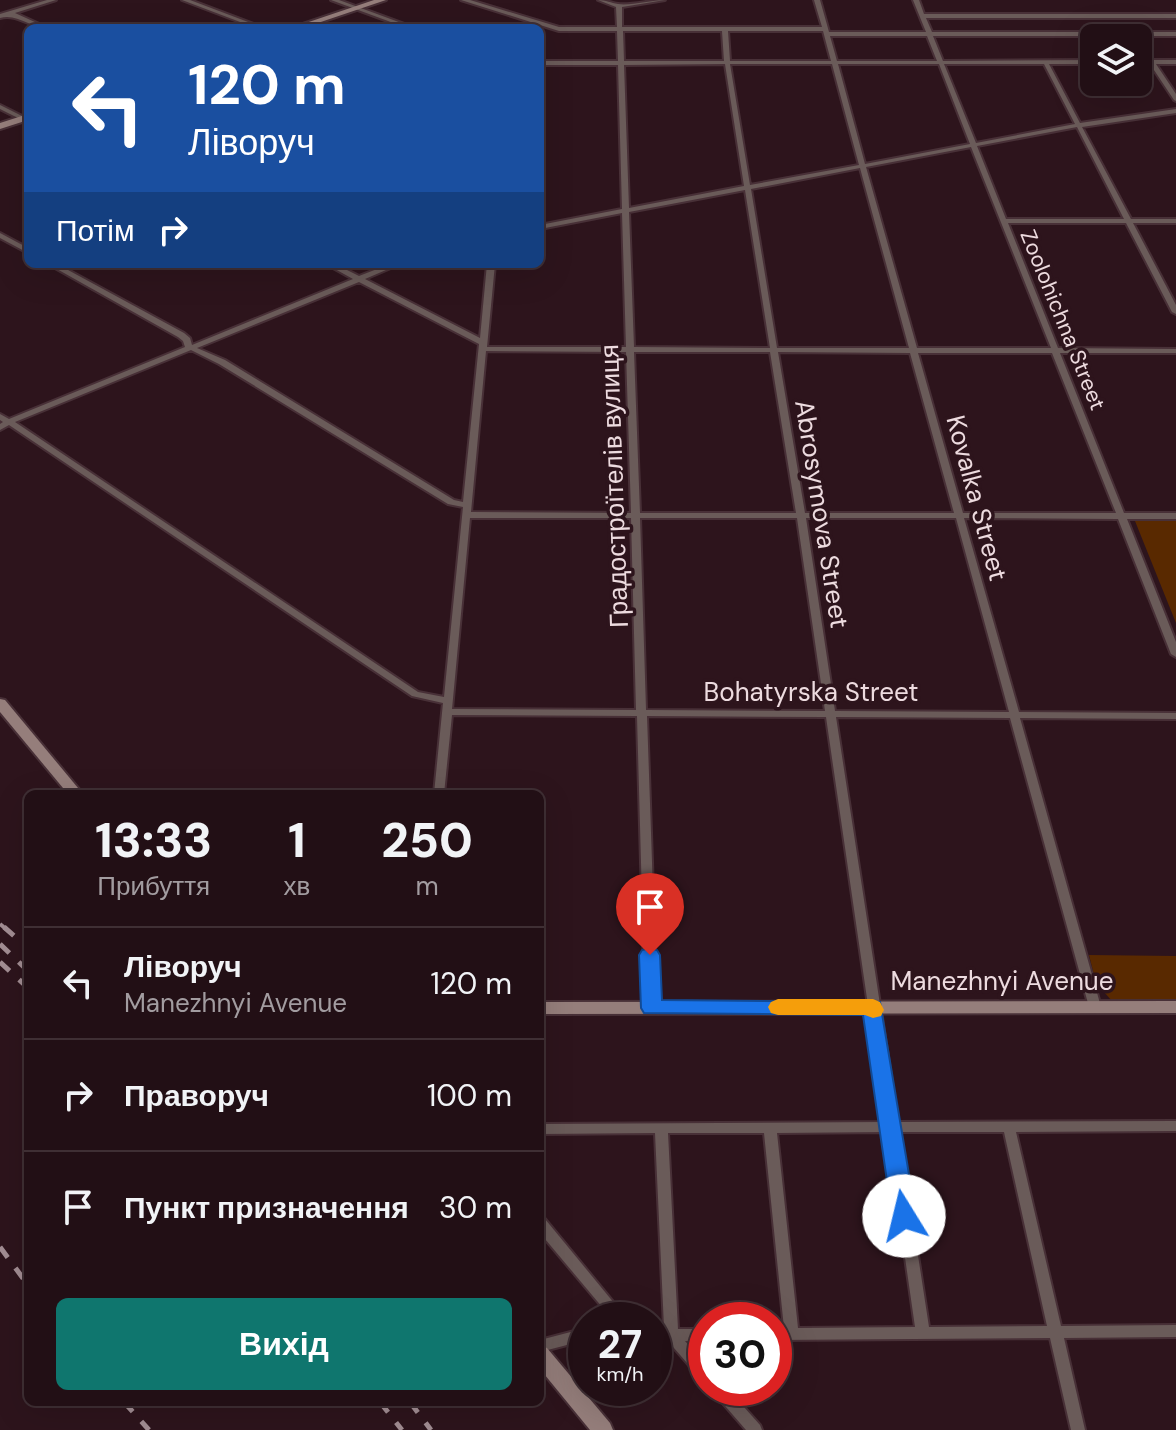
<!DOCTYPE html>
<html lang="uk">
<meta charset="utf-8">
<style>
:root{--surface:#220f15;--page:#2a181e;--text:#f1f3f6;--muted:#a29ca0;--line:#3f2f34;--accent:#0f766e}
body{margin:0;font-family:"DM Sans",sans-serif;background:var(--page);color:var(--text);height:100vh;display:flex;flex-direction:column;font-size:30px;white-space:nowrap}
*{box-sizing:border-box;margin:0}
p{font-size:26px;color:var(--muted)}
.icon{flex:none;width:44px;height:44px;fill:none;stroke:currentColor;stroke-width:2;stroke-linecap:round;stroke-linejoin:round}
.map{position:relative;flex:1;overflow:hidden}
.details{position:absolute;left:24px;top:790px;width:520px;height:616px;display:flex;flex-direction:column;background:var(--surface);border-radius:12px;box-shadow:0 8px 32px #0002,0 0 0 2px var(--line)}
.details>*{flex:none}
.banner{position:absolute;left:24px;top:24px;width:520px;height:244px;border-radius:12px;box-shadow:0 8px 32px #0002,0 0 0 2px var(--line);background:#1a4fa0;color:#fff;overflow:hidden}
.tools{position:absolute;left:1080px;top:24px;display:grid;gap:16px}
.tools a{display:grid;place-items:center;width:72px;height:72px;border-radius:12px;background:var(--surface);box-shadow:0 8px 32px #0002,0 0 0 2px var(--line);font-size:40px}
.speed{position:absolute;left:568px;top:1302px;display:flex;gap:16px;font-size:40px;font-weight:700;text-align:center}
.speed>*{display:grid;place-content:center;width:104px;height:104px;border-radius:50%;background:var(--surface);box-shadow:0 8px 32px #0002,0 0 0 2px var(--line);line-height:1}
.speed small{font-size:20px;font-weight:400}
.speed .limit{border:12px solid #d22;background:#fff;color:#111}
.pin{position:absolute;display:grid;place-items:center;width:68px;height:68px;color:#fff;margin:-82px -34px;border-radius:50% 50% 50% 0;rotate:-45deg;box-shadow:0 0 8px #0007}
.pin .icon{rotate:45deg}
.me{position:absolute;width:88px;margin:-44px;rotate:351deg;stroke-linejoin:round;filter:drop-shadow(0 0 6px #0008)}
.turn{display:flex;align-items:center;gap:28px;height:168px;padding:0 32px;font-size:36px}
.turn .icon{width:104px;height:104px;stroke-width:2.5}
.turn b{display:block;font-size:56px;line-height:68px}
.then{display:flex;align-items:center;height:76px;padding:0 32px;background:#0003;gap:16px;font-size:30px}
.eta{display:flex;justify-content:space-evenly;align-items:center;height:136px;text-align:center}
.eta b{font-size:48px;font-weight:800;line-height:56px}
.button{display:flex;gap:16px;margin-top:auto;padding:16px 32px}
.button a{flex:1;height:92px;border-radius:12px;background:var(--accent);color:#fff;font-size:32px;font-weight:800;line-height:92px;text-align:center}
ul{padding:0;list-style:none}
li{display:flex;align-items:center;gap:24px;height:112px;padding:0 32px;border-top:2px solid var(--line)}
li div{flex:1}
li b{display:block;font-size:30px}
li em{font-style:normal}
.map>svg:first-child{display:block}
</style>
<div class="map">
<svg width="1176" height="1430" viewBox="0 0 1176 1430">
<rect width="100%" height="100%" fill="#2d141c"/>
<g fill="#592900">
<path d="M 1135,521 L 1176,521 L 1176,623 Z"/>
<path d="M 1089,955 L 1176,956 L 1176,1002 L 1112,1001 L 1096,983 Z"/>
</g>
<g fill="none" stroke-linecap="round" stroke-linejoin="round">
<defs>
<g id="street">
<path d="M 47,0 L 56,0 L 15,13 L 48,28 C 30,28 17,13 0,18 L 0,14 Z"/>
<path d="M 182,0 L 190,0 L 264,28 L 256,28 Z"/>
<path d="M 331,0 L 339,0 L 415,28 L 407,28 Z"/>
<path d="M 461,0 L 470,0 L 559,27 L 617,27 L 616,7 L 598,0 C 606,0 611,3 618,4 C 630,6 651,0 665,0 L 622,7 L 622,27 L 822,27 L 814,0 L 820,0 L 829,32 L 926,32 L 913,0 L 919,0 L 924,14 L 1176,14 L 1176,18 L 926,18 L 932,32 L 1176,32 L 1176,36 L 933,36 L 943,61 L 1094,60 L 1094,64 L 1049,64 L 1080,123 L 1176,109 L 1176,113 L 1082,127 L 1131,219 L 1176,219 L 1176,223 L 1133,223 L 1176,305 L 1176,314 L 1172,312 L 1126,223 L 1008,223 L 1058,348 L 1176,349 L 1176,353 L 1060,353 L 1124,513 L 1176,513 L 1176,519 L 1127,519 L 1176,642 L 1176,657 L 1171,654 L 1118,519 L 964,518 L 1019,712 L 1176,713 L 1176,719 L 1020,718 L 1101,1007 L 1099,1010 L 1095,1011 L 1091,1010 L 1089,1007 L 1010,718 L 836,717 L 898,1122 L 1176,1121 L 1176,1131 L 1016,1132 L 1061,1326 L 1176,1325 L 1176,1337 L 1064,1338 L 1085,1430 L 1071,1430 L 1050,1338 L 774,1340 L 774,1328 L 784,1328 L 764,1133 L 668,1133 L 678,1329 L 706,1329 L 706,1341 L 685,1341 L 706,1365 L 706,1381 L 701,1379 L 667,1340 L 654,1337 L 654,1325 L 664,1327 L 655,1133 L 540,1134 L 540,1124 L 885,1122 L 826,717 L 647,716 L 657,1008 L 655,1011 L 651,1012 L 647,1011 L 645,1008 L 637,716 L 452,715 L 444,794 L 434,794 L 443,703 L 412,696 L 9,425 L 0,430 L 0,424 L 3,422 L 0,420 L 0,414 L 9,419 L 185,347 L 183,341 L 178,337 L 48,264 L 57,264 L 184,333 L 190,338 L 192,345 L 353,279 L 326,264 L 335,264 L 359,276 L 390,264 L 400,264 L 365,279 L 480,338 L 487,264 L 495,264 L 487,347 L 626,347 L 622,213 L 540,229 L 540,225 L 622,209 L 618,65 L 540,65 L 540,61 L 618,61 L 617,31 L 559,31 ZM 623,31 L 722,31 L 724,61 L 624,61 ZM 728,31 L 823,31 L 831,61 L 730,61 ZM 830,36 L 927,36 L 937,61 L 837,61 ZM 725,64 L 744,186 L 629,208 L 624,65 ZM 730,64 L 832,64 L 859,165 L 750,185 ZM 838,64 L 939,64 L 970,144 L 865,164 ZM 944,64 L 1044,64 L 1075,124 L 976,143 ZM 1077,127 L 1124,219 L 1006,219 L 977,146 ZM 971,147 L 1051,348 L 917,348 L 866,167 ZM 860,168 L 909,348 L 777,348 L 751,189 ZM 745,190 L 770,348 L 634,347 L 629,212 ZM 359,282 L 479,344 L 463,502 L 454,500 L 225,360 L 197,348 ZM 191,350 L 219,364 L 448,504 L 463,507 L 444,697 L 418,692 L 15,422 ZM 486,351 L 626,352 L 631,513 L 471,512 ZM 634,352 L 770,352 L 796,513 L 640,513 ZM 778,352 L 910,353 L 954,513 L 805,513 ZM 918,353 L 1052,353 L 1116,513 L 963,513 ZM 470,518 L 631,518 L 636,710 L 452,709 ZM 640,518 L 797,518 L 825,711 L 646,710 ZM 806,518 L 956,518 L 1009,712 L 835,711 ZM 887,1132 L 915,1327 L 798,1328 L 777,1133 ZM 899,1132 L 1004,1132 L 1047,1326 L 929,1327 Z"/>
<path d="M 1138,60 L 1176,60 L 1176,64 L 1156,64 L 1176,94 L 1176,101 L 1174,100 L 1150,64 L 1138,64 Z"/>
<path d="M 0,105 L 28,119 L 28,123 L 0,109 Z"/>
<path d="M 0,233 L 28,248 L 28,253 L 0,238 Z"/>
<path d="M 540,1218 L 545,1219 L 628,1320 L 613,1320 L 540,1233 Z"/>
<path d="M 586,1328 L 586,1340 L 540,1352 L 540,1340 Z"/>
<path d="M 711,1388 L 727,1388 L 760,1425 L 762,1430 L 746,1430 L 713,1392 Z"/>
</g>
<g id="secondary">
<path d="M 374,0 L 386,0 L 303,28 L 291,28 Z"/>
<path d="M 28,114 L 28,120 L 0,129 L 0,123 Z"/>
<path d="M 0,699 L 5,700 L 83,794 L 68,794 L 0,712 Z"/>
<path d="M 1176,1001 L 1176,1013 L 540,1014 L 540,1002 Z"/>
<path d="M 540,1345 L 547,1348 L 610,1423 L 613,1430 L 590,1430 L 540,1369 Z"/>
</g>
</defs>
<use href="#street" stroke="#483037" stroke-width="4"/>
<use href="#secondary" stroke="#483037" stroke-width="4"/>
<use href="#street" fill="#6a5b59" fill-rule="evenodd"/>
<use href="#secondary" fill="#957e7b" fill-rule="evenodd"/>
<path stroke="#a28d93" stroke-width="4" stroke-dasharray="10 10" stroke-linecap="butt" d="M 0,924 L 6,929"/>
<g stroke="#a28d93" stroke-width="5" stroke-dasharray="13 13" stroke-linecap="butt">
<path d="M 4,927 L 28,948"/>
<path d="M 0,944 L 28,971"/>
<path d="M 0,962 L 28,988"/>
<path d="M 0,1247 L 28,1285"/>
<path d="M 124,1402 L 149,1430"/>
<path d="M 380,1402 L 402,1430"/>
<path d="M 410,1402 L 431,1430"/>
</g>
</g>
<path fill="#1a73e8" stroke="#114b97" stroke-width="2" d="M 650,948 L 657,950 L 660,955 L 662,1000 L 880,1002 L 916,1216 L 913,1223 L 904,1225 L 896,1223 L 892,1216 L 863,1015 L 644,1013 L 641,1008 L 639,955 L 642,950 Z"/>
<path fill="#f59e0b" d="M 778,999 L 873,999 L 880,1002 L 884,1010 L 881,1016 L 873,1018 L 865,1015 L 778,1015 L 771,1013 L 768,1007 L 771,1002 Z"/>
<g text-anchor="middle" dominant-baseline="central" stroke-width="7" stroke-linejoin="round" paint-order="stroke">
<g font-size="22" fill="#eddbdf" stroke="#2d141c">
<text transform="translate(1063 320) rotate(68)">Zoolohichna Street</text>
</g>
<g font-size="26" fill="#eddbdf" stroke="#2d141c">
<text transform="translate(614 486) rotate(-92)">Градостроїтелiв вулиця</text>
<text transform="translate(977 498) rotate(75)">Kovalka Street</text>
<text transform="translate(822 514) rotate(81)">Abrosymova Street</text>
<text x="811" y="692">Bohatyrska Street</text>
<text x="1002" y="981">Manezhnyi Avenue</text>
</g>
</g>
</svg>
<div class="tools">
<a><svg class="icon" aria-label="layers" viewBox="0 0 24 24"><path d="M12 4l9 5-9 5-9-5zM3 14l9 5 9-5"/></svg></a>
</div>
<div class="speed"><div>27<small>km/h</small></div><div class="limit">30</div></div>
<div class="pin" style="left:650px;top:955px;background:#d93025"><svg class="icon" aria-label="arrive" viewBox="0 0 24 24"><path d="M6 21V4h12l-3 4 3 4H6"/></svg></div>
<svg class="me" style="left:904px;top:1216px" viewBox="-20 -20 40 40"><circle r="19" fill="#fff"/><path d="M0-13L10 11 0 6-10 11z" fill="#1a73e8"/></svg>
<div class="banner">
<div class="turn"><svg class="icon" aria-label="left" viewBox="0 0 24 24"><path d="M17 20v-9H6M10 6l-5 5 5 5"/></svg><div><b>120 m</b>Ліворуч</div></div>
<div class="then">Потім<svg class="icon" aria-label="right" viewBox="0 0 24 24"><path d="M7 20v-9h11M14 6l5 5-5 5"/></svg></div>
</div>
<section class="details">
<div class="eta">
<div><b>13:33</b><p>Прибуття</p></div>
<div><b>1</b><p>хв</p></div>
<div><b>250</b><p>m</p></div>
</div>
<ul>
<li><svg class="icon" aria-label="left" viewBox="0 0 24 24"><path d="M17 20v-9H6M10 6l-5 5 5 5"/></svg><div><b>Ліворуч</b><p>Manezhnyi Avenue</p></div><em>120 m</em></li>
<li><svg class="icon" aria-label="right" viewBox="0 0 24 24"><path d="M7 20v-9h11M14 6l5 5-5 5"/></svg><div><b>Праворуч</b></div><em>100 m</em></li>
<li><svg class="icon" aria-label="arrive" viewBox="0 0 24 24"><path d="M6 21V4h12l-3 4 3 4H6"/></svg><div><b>Пункт призначення</b></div><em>30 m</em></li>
</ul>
<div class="button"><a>Вихід</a></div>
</section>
</div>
